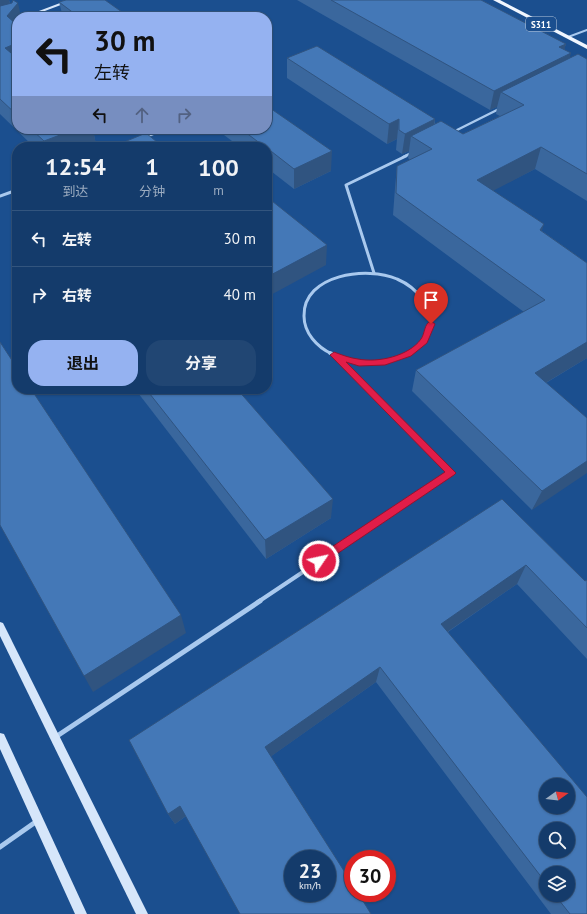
<!DOCTYPE html>
<html lang="zh">
<meta charset="utf-8">
<style>
:root{--surface:#143b6b;--page:#214673;--text:#f1f3f6;--muted:#9dadc1;--line:#33557e;--accent:#95b2f1}
body{margin:0;font-family:"PT Sans","Noto Sans SC",sans-serif;background:var(--page);color:var(--text);height:100vh;display:flex;flex-direction:column;font-size:15px;white-space:nowrap}
*{box-sizing:border-box;margin:0}
p{font-size:13px;color:var(--muted)}
.icon{flex:none;width:22px;height:22px;fill:none;stroke:currentColor;stroke-width:2;stroke-linecap:round;stroke-linejoin:round}
.map{position:relative;flex:1;overflow:hidden}
.side{position:absolute;left:12px;top:142px;width:260px;height:252px;display:flex;flex-direction:column;background:var(--surface);border-radius:16px;box-shadow:0 1px 3px #0004,0 0 0 1px var(--line)}
.side>*{flex:none}
.guide{position:absolute;left:12px;top:12px;width:260px;height:122px;border-radius:16px;box-shadow:0 1px 3px #0004,0 0 0 1px var(--line);background:#95b2f1;color:#111;overflow:hidden}
.needle{width:26px;rotate:75deg}
.controls{position:absolute;left:539px;top:778px;display:grid;gap:8px}
.controls a{display:grid;place-items:center;width:36px;height:36px;border-radius:50%;background:var(--surface);box-shadow:0 1px 3px #0004,0 0 0 1px var(--line);font-size:20px}
.speed{position:absolute;left:284px;top:850px;display:flex;gap:8px;font-size:20px;font-weight:700;text-align:center}
.speed>*{display:grid;place-content:center;width:52px;height:52px;border-radius:50%;background:var(--surface);box-shadow:0 1px 3px #0004,0 0 0 1px var(--line);line-height:1}
.speed small{font-size:10px;font-weight:400}
.speed .limit{border:6px solid #d22;background:#fff;color:#111}
.pin{position:absolute;display:grid;place-items:center;width:34px;height:34px;color:#fff;margin:-41px -17px;border-radius:50% 50% 50% 0;rotate:-45deg;box-shadow:0 0 4px #0007}
.pin .icon{rotate:45deg}
.me{position:absolute;width:44px;margin:-22px;rotate:56deg;stroke-linejoin:round;filter:drop-shadow(0 0 3px #0008)}
.turn{display:flex;align-items:center;gap:14px;height:84px;padding:0 16px;font-size:18px}
.turn .icon{width:52px;height:52px;stroke-width:2.5}
.turn b{display:block;font-size:28px;line-height:34px}
.lanes{display:flex;align-items:center;height:38px;padding:0 16px;background:#0003;justify-content:center;gap:20px;direction:ltr}
.lanes .off{opacity:.35}
.eta{display:flex;justify-content:space-evenly;align-items:center;height:68px;text-align:center}
.eta b{font-size:24px;font-weight:700;line-height:28px}
.action{display:flex;gap:8px;margin-top:auto;padding:8px 16px}
.action a{flex:1;height:46px;border-radius:16px;background:var(--accent);color:#111;font-size:16px;font-weight:700;line-height:46px;text-align:center}
.action a+a{background:var(--page);color:var(--text)}
ul{padding:0;list-style:none}
li{display:flex;align-items:center;gap:12px;height:56px;padding:0 16px;border-top:1px solid var(--line)}
li div{flex:1}
li b{display:block;font-size:15px}
li em{font-style:normal}
.map>svg:first-child{display:block}
</style>
<div class="map">
<svg width="587" height="914" viewBox="0 0 587 914">
<rect width="100%" height="100%" fill="#1b4f8f"/>
<g fill="none" stroke-linecap="round" stroke-linejoin="round">
<path stroke="#a9c9ee" stroke-width="2" d="M 568,37 L 587,30"/>
<g stroke="#a9c9ee" stroke-width="2.5">
<path d="M 451,133 L 501,108"/>
<path d="M 146,137 L 164,129"/>
<path d="M 403,157 L 413,152"/>
</g>
<g stroke="#a9c9ee" stroke-width="3">
<path d="M 0,196 L 17,190"/>
<path d="M 374,273 L 346,185 L 406,156"/>
<path d="M 332,354 C 317,347 304,333 304,316 C 303,274 368,266 397,279 C 416,287 438,310 428,332 C 424,342 416,348 407,354"/>
</g>
<g stroke="#a9c9ee" stroke-width="4">
<path d="M 330,353 C 355,364 384,368 409,353"/>
<path d="M 258,602 L 451,473 L 334,355"/>
</g>
<g stroke="#a9c9ee" stroke-width="5">
<path d="M 54,738 L 260,601"/>
<path d="M 0,847 L 37,821"/>
</g>
<g fill="#d6e6fa" fill-rule="evenodd">
<path d="M 68,0 L 74,0 L 29,17 L 23,17 Z"/>
<path d="M 0,622 L 3,623 L 148,914 L 136,914 L 0,636 Z"/>
<path d="M 0,733 L 4,734 L 87,914 L 75,914 L 0,749 Z"/>
</g>
<path fill="#f0f6ff" fill-rule="evenodd" d="M 493,0 L 500,0 L 587,45 L 587,49 Z"/>
</g>
<g fill="#3a679d" fill-rule="evenodd">
<path d="M 0,0 L 9,0 L 10,3 L 17,17 L 17,129 L 93,129 L 96,145 L 91,147 L 34,147 L 0,114 Z"/>
<path d="M 297,0 L 481,0 L 566,44 L 564,49 L 570,58 L 587,59 L 587,201 L 535,169 L 493,190 L 542,231 L 587,263 L 587,358 L 546,383 L 587,418 L 532,510 L 412,391 L 416,370 L 524,312 L 393,215 L 395,188 L 397,166 L 410,160 L 408,158 L 409,151 L 402,154 L 396,150 L 397,139 L 387,144 L 287,78 L 287,58 L 435,119 L 435,124 L 463,134 L 500,116 L 496,114 L 497,107 L 490,110 Z"/>
<path d="M 59,2 L 129,17 L 63,17 Z"/>
<path d="M 223,129 L 267,129 L 331,171 L 294,189 L 267,168 L 267,147 L 240,147 L 224,135 Z"/>
<path d="M 135,389 L 237,389 L 331,518 L 266,559 Z"/>
<path d="M 502,499 L 585,581 L 587,580 L 587,659 L 517,584 L 448,632 L 587,914 L 551,914 L 376,682 L 175,824 L 168,814 ZM 546,873 L 568,895 L 546,895 Z"/>
</g>
<g fill="#305480">
<path d="M 0,0 L 9,0 L 12,10 L 18,3 L 21,17 L 17,17 L 17,32 L 0,22 Z"/>
<path d="M 17,43 L 17,67 L 5,48 Z"/>
<path d="M 566,44 L 562,58 L 571,53 L 566,73 L 501,92 L 497,107 L 490,110 L 494,91 L 559,47 Z"/>
<path d="M 399,119 L 397,139 L 387,144 L 389,124 Z"/>
<path d="M 435,119 L 432,139 L 411,136 L 409,151 L 402,154 L 405,134 Z"/>
<path d="M 76,129 L 93,129 L 96,145 L 91,147 L 46,147 L 44,141 Z"/>
<path d="M 541,147 L 535,169 L 472,202 L 477,180 Z"/>
<path d="M 332,151 L 331,171 L 294,189 L 294,169 Z"/>
<path d="M 544,224 L 537,246 L 540,230 Z"/>
<path d="M 327,245 L 326,265 L 267,297 L 267,277 Z"/>
<path d="M 587,342 L 587,358 L 527,394 L 535,373 Z"/>
<path d="M 587,461 L 587,473 L 532,510 L 542,491 Z"/>
<path d="M 333,499 L 331,518 L 266,559 L 265,540 Z"/>
<path d="M 526,565 L 517,584 L 434,641 L 441,624 Z"/>
<path d="M 181,615 L 186,633 L 93,692 L 84,676 Z"/>
<path d="M 380,667 L 376,682 L 266,760 L 265,747 Z"/>
<path d="M 180,806 L 186,816 L 175,824 L 168,814 Z"/>
</g>
<g fill="#4478b7" stroke="#305480" fill-rule="evenodd">
<path d="M 13,0 L 18,3 L 7,16 L 17,25 L 17,43 L 5,48 L 17,58 L 17,115 L 0,99 L 0,6 L 12,3 Z"/>
<path d="M 66,0 L 105,0 L 129,17 L 79,17 L 59,2 Z"/>
<path d="M 331,0 L 481,0 L 566,44 L 559,47 L 571,53 L 494,91 Z"/>
<path d="M 317,46 L 435,119 L 405,134 L 399,130 L 399,119 L 389,124 L 287,58 Z"/>
<path d="M 578,54 L 587,59 L 587,174 L 541,147 L 477,180 L 544,224 L 540,230 L 587,263 L 587,342 L 535,373 L 587,418 L 587,461 L 542,491 L 416,370 L 545,300 L 396,193 L 397,166 L 432,149 L 411,136 L 441,121 L 463,134 L 524,105 L 501,92 Z"/>
<path d="M 267,106 L 332,151 L 294,169 L 267,148 L 267,147 L 265,147 L 241,129 L 267,129 Z"/>
<path d="M 31,129 L 76,129 L 44,141 Z"/>
<path d="M 146,133 L 163,147 L 112,147 Z"/>
<path d="M 267,197 L 327,245 L 267,277 Z"/>
<path d="M 0,342 L 17,368 L 17,389 L 31,389 L 181,615 L 84,676 L 0,525 Z"/>
<path d="M 146,389 L 237,389 L 333,499 L 265,540 Z"/>
<path d="M 502,499 L 585,581 L 587,580 L 587,628 L 526,565 L 441,624 L 587,797 L 587,914 L 570,914 L 555,895 L 568,895 L 568,873 L 546,873 L 546,883 L 380,667 L 265,747 L 353,885 L 353,893 L 358,893 L 371,914 L 240,914 L 180,806 L 168,814 L 129,740 ZM 546,785 L 568,785 L 568,807 L 546,807 ZM 546,829 L 568,829 L 568,851 L 546,851 ZM 293,859 L 327,859 L 327,893 L 293,893 Z"/>
</g>
<path fill="#e11d48" stroke="#92132f" d="M 431,321 L 435,324 L 427,343 L 411,356 L 385,365 L 359,366 L 346,362 L 456,473 L 454,475 L 322,564 L 319,566 L 315,564 L 314,561 L 315,558 L 445,472 L 330,355 L 334,352 C 342,355 350,358 358,359 C 378,363 409,356 421,339 C 425,334 424,323 431,321 Z"/>
<g text-anchor="middle" dominant-baseline="central" stroke-width="3" stroke-linejoin="round" paint-order="stroke">
<rect fill="#1b4f8f" stroke="#bbcadd" stroke-width="1" x="526" y="17" width="30" height="14" rx="3"/>
<g font-size="9" font-weight="bold" fill="#fff">
<text x="541" y="24">S311</text>
</g>
</g>
</svg>
<div class="controls">
<a><svg class="needle" viewBox="-14 -14 28 28"><path d="M0-13l5 13h-10z" fill="#e53935"/><path d="M0 13l5-13h-10z" fill="#9dadc1"/></svg></a>
<a><svg class="icon" aria-label="search" viewBox="0 0 24 24"><circle cx="10" cy="10" r="6"/><path d="M15 15l6 6"/></svg></a>
<a><svg class="icon" aria-label="layers" viewBox="0 0 24 24"><path d="M12 4l9 5-9 5-9-5zM3 14l9 5 9-5"/></svg></a>
</div>
<div class="speed"><div>23<small>km/h</small></div><div class="limit">30</div></div>
<div class="pin" style="left:431px;top:324px;background:#d93025"><svg class="icon" aria-label="arrive" viewBox="0 0 24 24"><path d="M6 21V4h12l-3 4 3 4H6"/></svg></div>
<svg class="me" style="left:319px;top:561px" viewBox="-20 -20 40 40"><circle r="17" fill="#e11d48" stroke="#fff" stroke-width="3"/><path d="M0-11L8 9 0 5-8 9z" fill="#fff"/></svg>
<div class="guide">
<div class="turn"><svg class="icon" aria-label="left" viewBox="0 0 24 24"><path d="M17 20v-9H6M10 6l-5 5 5 5"/></svg><div><b>30 m</b>左转</div></div>
<div class="lanes"><svg class="icon" aria-label="left" viewBox="0 0 24 24"><path d="M17 20v-9H6M10 6l-5 5 5 5"/></svg><svg class="icon off" aria-label="ahead" viewBox="0 0 24 24"><path d="M12 20V5M6 11l6-6 6 6"/></svg><svg class="icon off" aria-label="right" viewBox="0 0 24 24"><path d="M7 20v-9h11M14 6l5 5-5 5"/></svg></div>
</div>
<section class="side">
<div class="eta">
<div><b>12:54</b><p>到达</p></div>
<div><b>1</b><p>分钟</p></div>
<div><b>100</b><p>m</p></div>
</div>
<ul>
<li><svg class="icon" aria-label="left" viewBox="0 0 24 24"><path d="M17 20v-9H6M10 6l-5 5 5 5"/></svg><div><b>左转</b></div><em>30 m</em></li>
<li><svg class="icon" aria-label="right" viewBox="0 0 24 24"><path d="M7 20v-9h11M14 6l5 5-5 5"/></svg><div><b>右转</b></div><em>40 m</em></li>
</ul>
<div class="action"><a>退出</a><a>分享</a></div>
</section>
</div>
